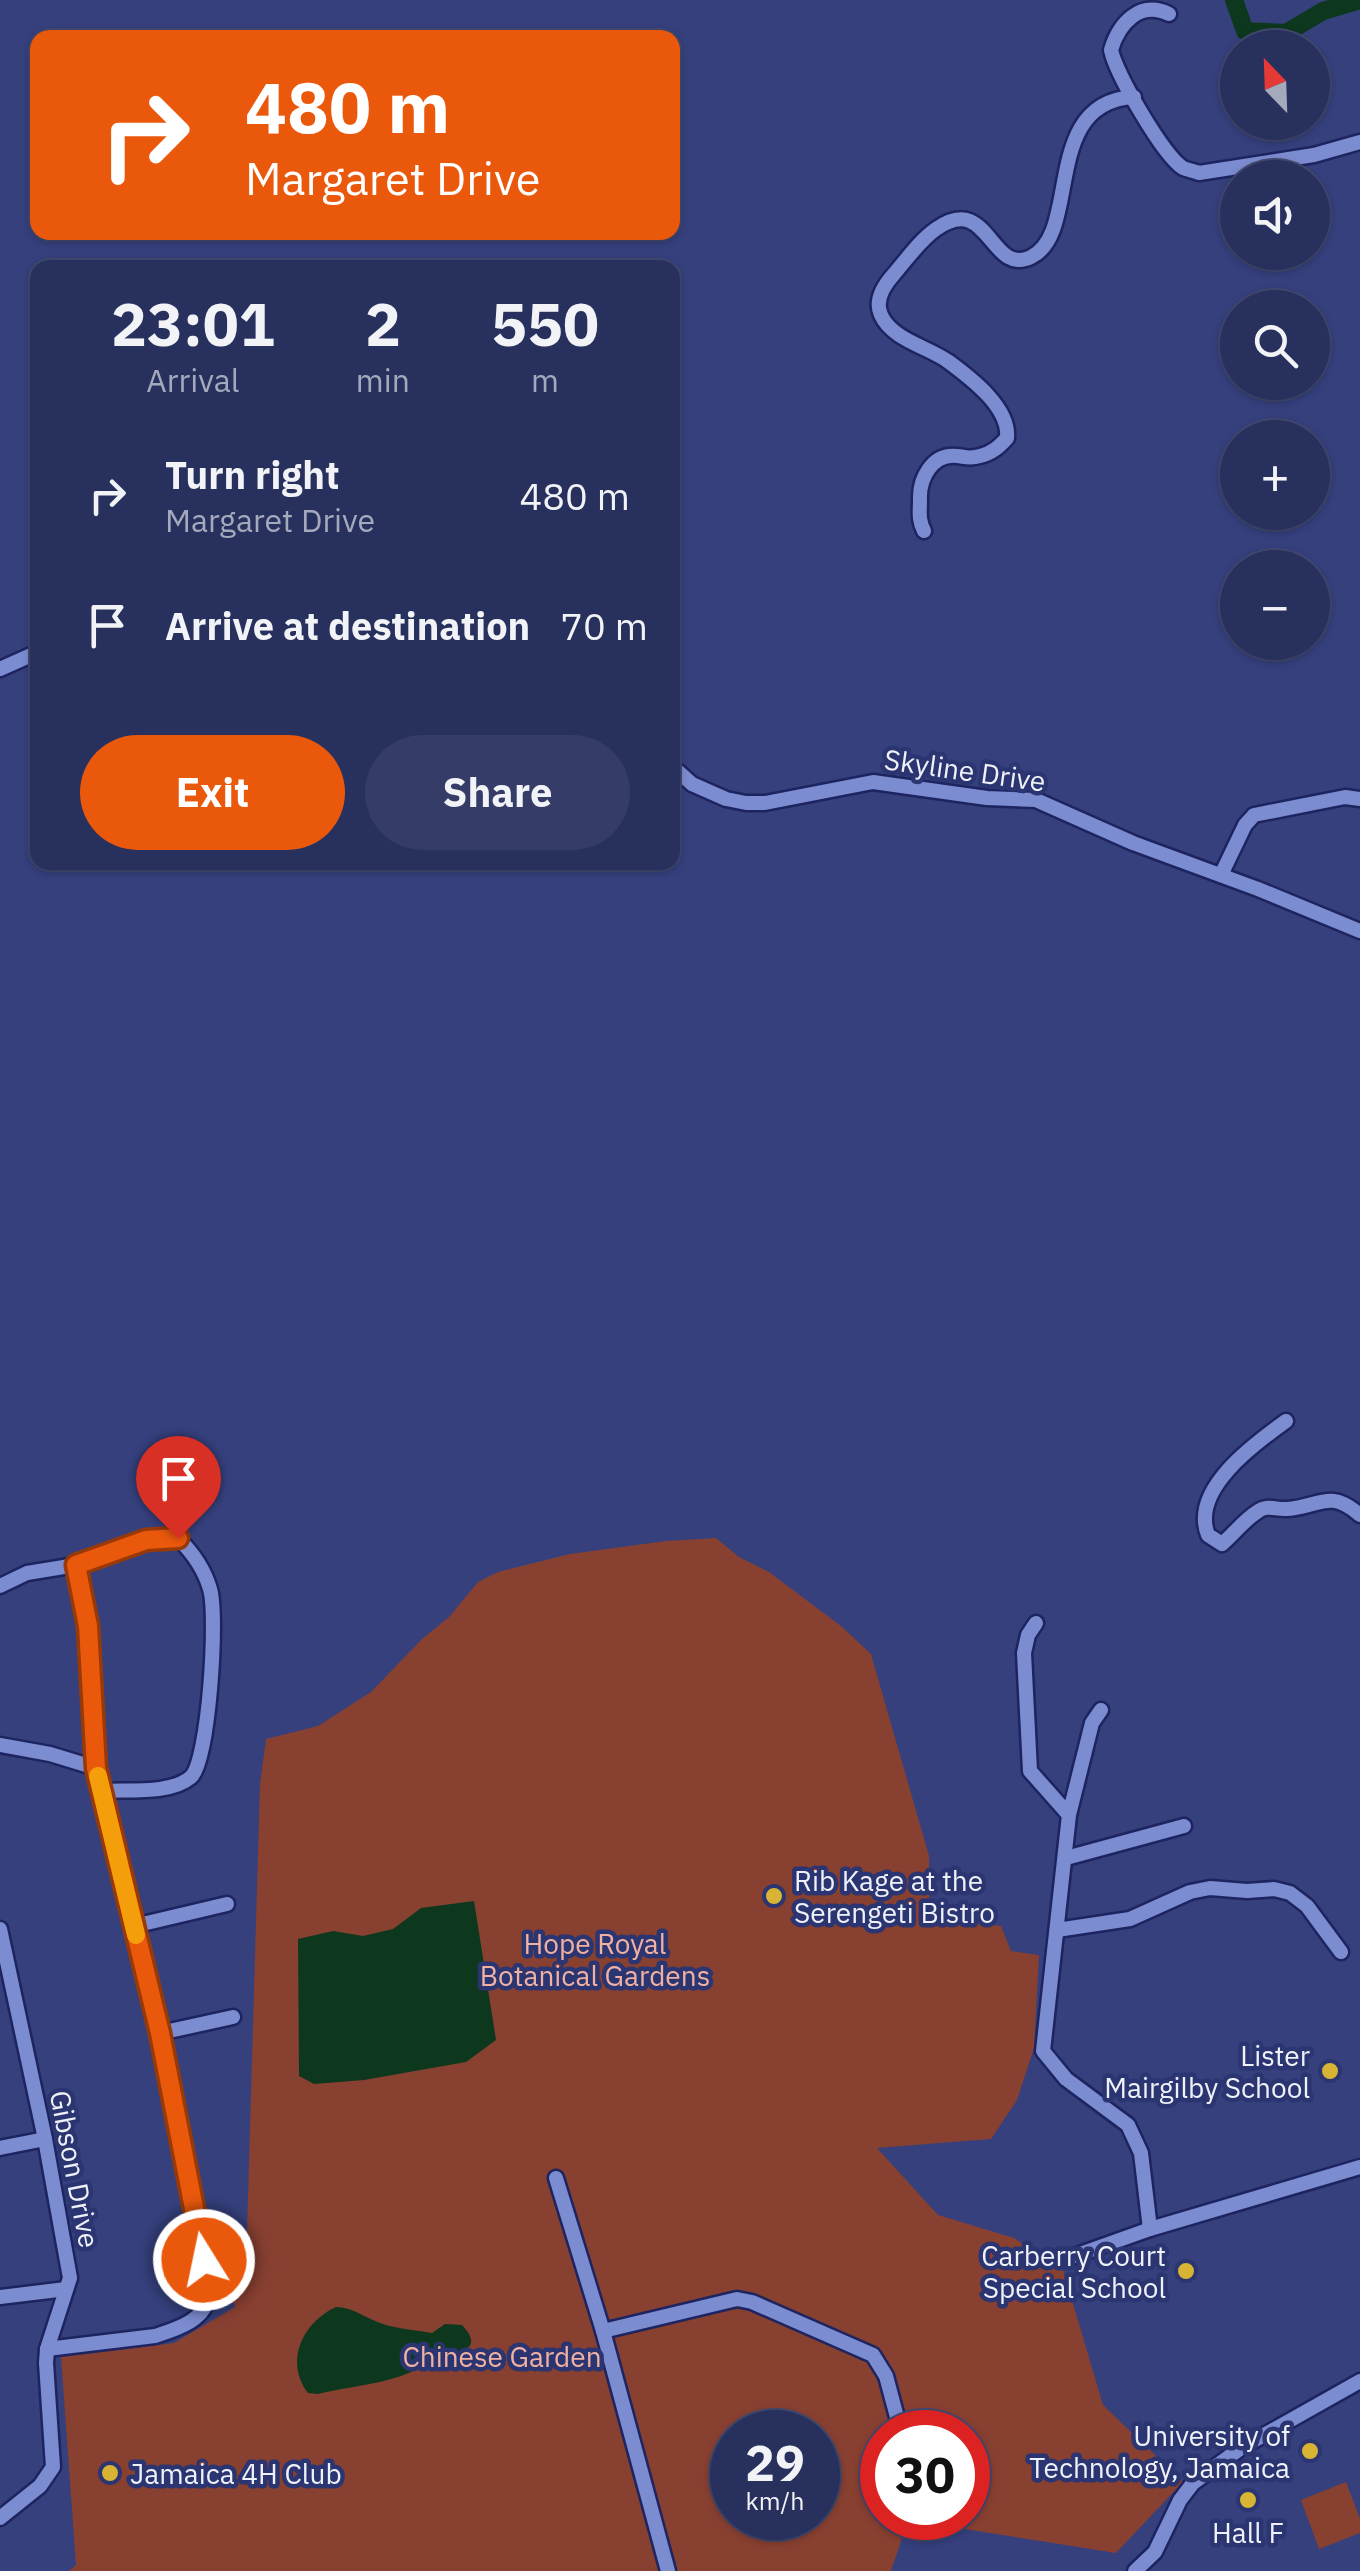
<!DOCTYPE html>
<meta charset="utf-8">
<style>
:root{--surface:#28305e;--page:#343c67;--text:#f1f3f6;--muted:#a5a9bc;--line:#444b73;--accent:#ea580c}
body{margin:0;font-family:"IBM Plex Sans",sans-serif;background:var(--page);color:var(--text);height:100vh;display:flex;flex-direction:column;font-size:38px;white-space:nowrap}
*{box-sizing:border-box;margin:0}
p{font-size:32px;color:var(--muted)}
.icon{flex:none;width:55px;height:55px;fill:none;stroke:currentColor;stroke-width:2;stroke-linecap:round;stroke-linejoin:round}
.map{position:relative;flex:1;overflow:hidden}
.details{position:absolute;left:30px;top:260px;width:650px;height:610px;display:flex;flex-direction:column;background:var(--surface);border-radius:20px;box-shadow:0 2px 8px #0004,0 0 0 2px var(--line)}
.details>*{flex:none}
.guide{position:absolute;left:30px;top:30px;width:650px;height:210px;border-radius:20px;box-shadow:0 2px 8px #0004,0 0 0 2px var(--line);background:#ea580c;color:#fff;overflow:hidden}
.needle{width:65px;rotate:337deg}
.buttons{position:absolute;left:1220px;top:30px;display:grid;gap:20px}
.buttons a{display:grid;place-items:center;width:110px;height:110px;border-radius:50%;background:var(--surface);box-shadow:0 2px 8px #0004,0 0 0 2px var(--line);font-size:50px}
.speed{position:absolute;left:710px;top:2410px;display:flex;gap:20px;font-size:50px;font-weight:700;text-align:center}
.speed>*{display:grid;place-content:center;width:130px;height:130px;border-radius:50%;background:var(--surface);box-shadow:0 2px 8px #0004,0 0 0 2px var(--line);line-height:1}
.speed small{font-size:25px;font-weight:400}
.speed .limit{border:15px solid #d22;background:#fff;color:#111}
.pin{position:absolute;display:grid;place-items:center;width:85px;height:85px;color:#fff;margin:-102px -42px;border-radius:50% 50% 50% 0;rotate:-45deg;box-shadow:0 0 10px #0007}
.pin .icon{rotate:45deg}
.me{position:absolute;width:110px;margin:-55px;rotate:350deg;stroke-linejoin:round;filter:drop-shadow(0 0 8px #0008)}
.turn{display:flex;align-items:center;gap:35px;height:210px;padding:0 50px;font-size:45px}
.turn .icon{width:130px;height:130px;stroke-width:2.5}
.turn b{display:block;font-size:70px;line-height:85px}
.eta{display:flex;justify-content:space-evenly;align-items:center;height:170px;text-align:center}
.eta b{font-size:60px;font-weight:700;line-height:70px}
.button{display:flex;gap:20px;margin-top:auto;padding:20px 50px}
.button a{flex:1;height:115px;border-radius:60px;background:var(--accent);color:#fff;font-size:40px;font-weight:700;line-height:115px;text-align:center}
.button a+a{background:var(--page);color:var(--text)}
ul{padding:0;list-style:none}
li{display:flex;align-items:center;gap:30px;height:130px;padding:0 50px}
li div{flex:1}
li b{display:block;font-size:38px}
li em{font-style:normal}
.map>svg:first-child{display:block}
</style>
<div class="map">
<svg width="1360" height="2571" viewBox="0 0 1360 2571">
<rect width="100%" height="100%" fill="#35407d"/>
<g fill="#884031" fill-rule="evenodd">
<path d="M 716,1538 L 739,1557 L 769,1572 L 841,1626 L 871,1654 L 929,1856 L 929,1917 L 1001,1926 L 1011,1951 L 1039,1955 L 1034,2048 L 1017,2100 L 991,2139 L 877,2148 L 938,2215 L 1014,2238 L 1063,2270 L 1103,2405 L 1183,2482 L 1116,2553 L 908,2520 L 891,2571 L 69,2571 L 76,2565 L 61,2357 L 174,2343 L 235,2307 L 231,2295 L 246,2265 L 260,1784 L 266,1739 L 318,1726 L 371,1692 L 422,1639 L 449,1617 L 478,1582 L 498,1572 L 570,1554 L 666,1541 ZM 732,2432 L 818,2432 L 818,2518 L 732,2518 ZM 882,2432 L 968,2432 L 968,2518 L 882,2518 Z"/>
<path d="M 1346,2482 L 1360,2519 L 1360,2533 L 1319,2549 L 1301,2500 Z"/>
</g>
<g fill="#0d381e">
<path d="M 474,1901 L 496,2040 L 466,2062 L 364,2080 L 314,2084 L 299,2076 L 298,1939 L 333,1931 L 363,1936 L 393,1929 L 421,1908 Z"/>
<path d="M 336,2307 C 353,2307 367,2319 383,2324 C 398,2329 416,2330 432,2333 L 445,2324 L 462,2325 C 491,2356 443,2352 432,2358 C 427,2361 424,2366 419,2368 C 390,2384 350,2386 318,2394 L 308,2393 C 284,2361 303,2322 336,2307 Z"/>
</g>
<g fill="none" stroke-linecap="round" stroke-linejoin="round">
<path stroke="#0d381e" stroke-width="18" d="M 1234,0 L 1245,31 L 1286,33 L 1323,11 L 1360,0"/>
<defs>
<g id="minor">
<path d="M 1169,14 C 1140,0 1119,23 1111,50 C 1116,74 1163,155 1183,168 C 1188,170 1194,171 1199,173 L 1314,155 L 1360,142"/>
<path d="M 924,531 C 918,519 920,512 920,500 C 919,479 932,453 957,456 C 966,457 970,459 980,456 C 992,453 999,447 1007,438 C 1010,408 972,379 949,362 C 929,347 892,340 881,315 C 874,300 885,284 894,274 C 907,259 920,240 936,229 C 989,191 990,277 1031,257 C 1082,233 1040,102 1134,97"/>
<path d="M 0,669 L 38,652"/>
<path d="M 672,766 L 692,784 L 726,799 L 746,803 L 765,803 L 873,782 L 987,798 L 1036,800 L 1133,843 L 1258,889 L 1360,931"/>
<path d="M 1221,875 L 1245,825 L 1254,815 L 1345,797 L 1360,799"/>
<path d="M 1286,1421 C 1254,1444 1190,1490 1208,1535 L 1222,1544 C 1234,1534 1244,1520 1257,1512 C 1267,1504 1275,1510 1287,1509 C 1320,1507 1329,1488 1360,1515"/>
<path d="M 0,1586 L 27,1573 L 76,1565 L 146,1540 L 178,1538 C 193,1553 204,1568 210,1589 C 218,1615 209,1760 191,1777 C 170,1795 127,1789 101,1791"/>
<path d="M 1036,1623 L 1028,1635 L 1024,1653 L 1030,1771 L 1069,1815"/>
<path d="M 1101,1710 L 1092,1723 L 1069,1815 L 1043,2051 L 1066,2079 L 1128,2125 L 1141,2153 L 1150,2229"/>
<path d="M 0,1745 L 50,1754 L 96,1768"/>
<path d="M 1066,1858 L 1184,1826"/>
<path d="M 134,1926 L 227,1904"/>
<path d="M 0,1929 L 45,2139 L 70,2278 L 47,2349 L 46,2363 L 53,2467 L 40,2486 L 0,2518"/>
<path d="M 1057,1930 L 1130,1919 L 1190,1892 L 1210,1888 L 1247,1891 L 1274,1889 L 1290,1893 L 1307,1906 L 1341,1952"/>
<path d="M 160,2033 L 233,2017"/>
<path d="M 0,2148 L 45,2139"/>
<path d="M 556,2178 L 603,2331 L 668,2571"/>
<path d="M 1066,2259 L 1150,2229 L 1360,2167"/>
<path d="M 0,2297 L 66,2289"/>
<path d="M 603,2331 L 737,2299 L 752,2302 L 873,2355 L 886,2376 L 901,2432"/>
<path d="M 47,2349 L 155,2336 C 177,2329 207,2320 209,2293 L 160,2033 L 96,1768 L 88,1625 L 76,1565"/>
<path d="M 1135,2571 L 1155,2552 L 1180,2500 L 1193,2483 L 1241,2448 L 1360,2381"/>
</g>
</defs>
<use href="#minor" stroke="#1d245f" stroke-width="19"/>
<use href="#minor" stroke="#7c8cd0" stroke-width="14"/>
</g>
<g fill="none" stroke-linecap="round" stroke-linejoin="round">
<defs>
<path id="route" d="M 178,1538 L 146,1540 L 76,1565 L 88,1626 L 96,1768 L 160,2033 L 204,2260"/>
</defs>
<use href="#route" stroke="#983908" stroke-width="25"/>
<use href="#route" stroke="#ea580c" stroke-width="18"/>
<path stroke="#f59e0b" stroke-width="18" d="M 98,1776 L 136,1935"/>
</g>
<g fill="#d7b434" stroke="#2b3571" stroke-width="4">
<circle cx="774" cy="1896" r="10"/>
<circle cx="1330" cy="2071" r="10"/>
<circle cx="1186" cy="2271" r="10"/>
<circle cx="1310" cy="2451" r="10"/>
<circle cx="110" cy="2473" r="10"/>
<circle cx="1248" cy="2500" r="10"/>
</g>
<g text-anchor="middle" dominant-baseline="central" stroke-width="9" stroke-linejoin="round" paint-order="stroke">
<g font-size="28" fill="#eef1f8" stroke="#2b3571">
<text transform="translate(965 770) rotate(8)">Skyline Drive</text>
<text transform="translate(75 2169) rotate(79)">Gibson Drive</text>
</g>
<g font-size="28" fill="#eef1f8" stroke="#2b3571" text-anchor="end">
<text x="794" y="1880" text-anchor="start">Rib Kage at the<tspan x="794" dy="32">Serengeti Bistro</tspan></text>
<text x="1310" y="2055">Lister<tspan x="1310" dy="32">Mairgilby School</tspan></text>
<text x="1166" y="2255">Carberry Court<tspan x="1166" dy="32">Special School</tspan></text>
<text x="1290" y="2435">University of<tspan x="1290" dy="32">Technology, Jamaica</tspan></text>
<text x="130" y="2473" text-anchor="start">Jamaica 4H Club</text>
<text x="1248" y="2532" text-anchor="middle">Hall F</text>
</g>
<g font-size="28" fill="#f0b1a2" stroke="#2b3571">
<text x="595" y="1943">Hope Royal<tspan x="595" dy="32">Botanical Gardens</tspan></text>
<text x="502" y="2356">Chinese Garden</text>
</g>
</g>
</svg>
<div class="buttons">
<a><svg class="needle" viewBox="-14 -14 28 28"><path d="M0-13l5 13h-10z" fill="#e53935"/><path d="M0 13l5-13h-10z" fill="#a5a9bc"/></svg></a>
<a><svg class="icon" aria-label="sound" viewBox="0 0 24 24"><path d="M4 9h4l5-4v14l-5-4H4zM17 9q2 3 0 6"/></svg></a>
<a><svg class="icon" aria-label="search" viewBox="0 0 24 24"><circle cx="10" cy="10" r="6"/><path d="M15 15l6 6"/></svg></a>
<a>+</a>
<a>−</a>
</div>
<div class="speed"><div>29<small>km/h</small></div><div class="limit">30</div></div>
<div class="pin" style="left:178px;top:1538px;background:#d93025"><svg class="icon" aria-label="arrive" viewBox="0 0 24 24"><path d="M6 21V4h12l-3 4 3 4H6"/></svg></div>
<svg class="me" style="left:204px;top:2260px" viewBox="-20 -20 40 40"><circle r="17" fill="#ea580c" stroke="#fff" stroke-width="3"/><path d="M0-11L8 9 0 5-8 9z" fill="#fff"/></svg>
<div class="guide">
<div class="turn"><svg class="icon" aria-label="right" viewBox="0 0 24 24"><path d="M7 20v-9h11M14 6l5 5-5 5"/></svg><div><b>480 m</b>Margaret Drive</div></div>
</div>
<section class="details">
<div class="eta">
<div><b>23:01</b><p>Arrival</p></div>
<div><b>2</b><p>min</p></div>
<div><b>550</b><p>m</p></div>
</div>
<ul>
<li><svg class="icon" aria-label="right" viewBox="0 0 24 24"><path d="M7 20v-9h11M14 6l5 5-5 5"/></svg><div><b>Turn right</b><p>Margaret Drive</p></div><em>480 m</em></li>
<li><svg class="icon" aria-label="arrive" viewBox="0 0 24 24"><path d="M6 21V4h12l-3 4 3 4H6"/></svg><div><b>Arrive at destination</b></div><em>70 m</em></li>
</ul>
<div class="button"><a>Exit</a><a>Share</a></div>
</section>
</div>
